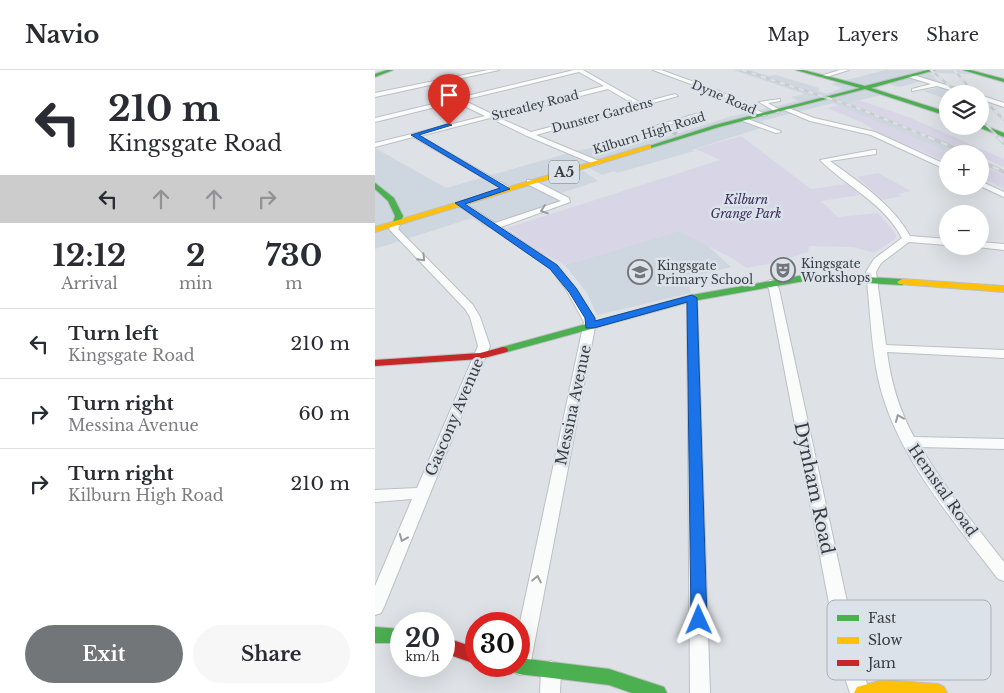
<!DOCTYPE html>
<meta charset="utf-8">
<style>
:root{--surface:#fff;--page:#f7f7f7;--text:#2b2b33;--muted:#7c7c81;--line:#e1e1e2;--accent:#737679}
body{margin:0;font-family:"Libre Baskerville",serif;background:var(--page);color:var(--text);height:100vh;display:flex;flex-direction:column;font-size:19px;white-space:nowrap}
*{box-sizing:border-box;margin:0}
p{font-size:16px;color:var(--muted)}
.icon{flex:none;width:28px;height:28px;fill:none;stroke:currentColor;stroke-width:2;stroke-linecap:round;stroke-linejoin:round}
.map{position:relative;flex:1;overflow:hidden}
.panel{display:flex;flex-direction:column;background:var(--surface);width:375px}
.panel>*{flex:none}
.top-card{background:#fff;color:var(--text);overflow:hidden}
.buttons{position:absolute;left:564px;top:15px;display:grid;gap:10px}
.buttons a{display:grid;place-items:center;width:50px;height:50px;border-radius:50%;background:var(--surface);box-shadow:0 5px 20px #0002;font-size:25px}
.speed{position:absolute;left:15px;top:542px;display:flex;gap:10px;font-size:25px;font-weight:700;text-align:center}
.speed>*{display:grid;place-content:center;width:65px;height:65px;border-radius:50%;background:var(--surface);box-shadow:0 5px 20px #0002;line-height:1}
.speed small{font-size:12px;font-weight:400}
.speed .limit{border:8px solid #d22;background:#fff;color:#111}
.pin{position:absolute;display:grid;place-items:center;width:42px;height:42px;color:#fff;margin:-51px -21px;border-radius:50% 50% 50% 0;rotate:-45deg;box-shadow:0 0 5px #0007}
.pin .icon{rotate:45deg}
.me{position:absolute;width:55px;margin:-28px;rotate:359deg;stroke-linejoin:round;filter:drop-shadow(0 0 4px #0008)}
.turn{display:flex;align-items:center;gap:18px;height:105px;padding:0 25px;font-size:22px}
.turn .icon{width:65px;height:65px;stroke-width:2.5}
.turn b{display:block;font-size:35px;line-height:42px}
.lanes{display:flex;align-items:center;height:48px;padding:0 25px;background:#0003;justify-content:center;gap:25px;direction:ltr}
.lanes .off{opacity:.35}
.eta{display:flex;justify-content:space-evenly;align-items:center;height:85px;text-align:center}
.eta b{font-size:30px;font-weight:700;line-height:35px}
.action{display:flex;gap:10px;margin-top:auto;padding:10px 25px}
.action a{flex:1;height:58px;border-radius:30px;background:var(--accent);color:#fff;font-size:20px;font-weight:700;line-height:58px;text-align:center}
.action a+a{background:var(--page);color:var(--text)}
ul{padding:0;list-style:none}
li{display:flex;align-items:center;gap:15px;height:70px;padding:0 25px;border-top:1px solid var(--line)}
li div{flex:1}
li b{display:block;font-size:19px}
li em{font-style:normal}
header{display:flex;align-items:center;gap:30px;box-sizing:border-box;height:70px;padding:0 25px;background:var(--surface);border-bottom:1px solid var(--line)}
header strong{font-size:24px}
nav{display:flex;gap:28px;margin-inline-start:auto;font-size:18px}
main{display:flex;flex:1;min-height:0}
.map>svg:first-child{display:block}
</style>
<header>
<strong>Navio</strong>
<nav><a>Map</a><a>Layers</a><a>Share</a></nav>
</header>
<main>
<section class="panel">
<div class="top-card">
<div class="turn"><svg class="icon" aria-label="left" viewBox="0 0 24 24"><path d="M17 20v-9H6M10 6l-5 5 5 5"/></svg><div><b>210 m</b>Kingsgate Road</div></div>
<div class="lanes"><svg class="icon" aria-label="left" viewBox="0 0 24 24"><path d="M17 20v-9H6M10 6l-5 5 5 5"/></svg><svg class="icon off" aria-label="ahead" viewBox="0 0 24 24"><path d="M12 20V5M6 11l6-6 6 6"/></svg><svg class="icon off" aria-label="ahead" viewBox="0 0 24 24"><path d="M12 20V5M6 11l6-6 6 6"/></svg><svg class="icon off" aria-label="right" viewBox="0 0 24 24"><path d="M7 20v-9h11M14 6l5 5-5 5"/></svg></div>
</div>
<div class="eta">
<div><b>12:12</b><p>Arrival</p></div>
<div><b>2</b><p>min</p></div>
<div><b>730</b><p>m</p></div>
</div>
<ul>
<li><svg class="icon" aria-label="left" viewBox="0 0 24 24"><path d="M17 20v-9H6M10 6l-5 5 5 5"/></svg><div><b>Turn left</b><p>Kingsgate Road</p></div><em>210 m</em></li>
<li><svg class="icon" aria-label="right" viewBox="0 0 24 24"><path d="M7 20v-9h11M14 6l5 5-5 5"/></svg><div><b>Turn right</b><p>Messina Avenue</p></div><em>60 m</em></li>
<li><svg class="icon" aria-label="right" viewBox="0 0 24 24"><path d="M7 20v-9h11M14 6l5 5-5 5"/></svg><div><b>Turn right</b><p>Kilburn High Road</p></div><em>210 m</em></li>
</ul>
<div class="action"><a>Exit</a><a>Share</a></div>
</section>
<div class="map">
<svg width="629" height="623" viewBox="0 0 629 623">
<rect width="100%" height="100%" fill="#dee2e6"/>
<g fill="#ced6df">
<path d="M 358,0 L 373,0 L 394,6 L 401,5 L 444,18 L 443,21 L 452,24 L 467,18 L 456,14 L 510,0 L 584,0 L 596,4 L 555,3 L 577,24 L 572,24 L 572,29 L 548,21 L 567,17 L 547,11 L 525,17 L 514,14 L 501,18 L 514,23 L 473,33 L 599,84 L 577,84 L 458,33 L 386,51 L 392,56 L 316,80 L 319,81 L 242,103 L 239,101 L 227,105 L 214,98 L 207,100 L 223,111 L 180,125 L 193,132 L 112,158 L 97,148 L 0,179 L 0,78 L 71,118 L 201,81 L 277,66 L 284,69 L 354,47 L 423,31 L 416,27 L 430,24 Z"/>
<path d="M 304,161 L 332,175 L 356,197 L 312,208 L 316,223 L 222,245 L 212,223 L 190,195 Z"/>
</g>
<g fill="#d7d5e6">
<path d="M 484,30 L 536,48 L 629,89 L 629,97 L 605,86 L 605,84 L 599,84 L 473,33 Z"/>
<path d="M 463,35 L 577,84 L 572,84 L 572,92 L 504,63 L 490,54 L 453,38 Z"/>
<path d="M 366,66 L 436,119 L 472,114 L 485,125 L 446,131 L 463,147 L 503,143 L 521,164 L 521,168 L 499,183 L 478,177 L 434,176 L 433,182 L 406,191 L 372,198 L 357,188 L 304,161 L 190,195 L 165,182 L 132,158 L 345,90 L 321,79 Z"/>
<path d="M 605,95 L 629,105 L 629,119 L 605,107 Z"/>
<path d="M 503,103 L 536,121 L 523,124 L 526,126 L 508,130 L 482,107 Z"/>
</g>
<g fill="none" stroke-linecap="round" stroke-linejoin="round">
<path stroke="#bdc1c5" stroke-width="5.5" stroke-dasharray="5.5 3" stroke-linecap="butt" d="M 289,58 L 302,63"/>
<defs>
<g id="street">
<path d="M 113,0 L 124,0 L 0,27 L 0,23 Z"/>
<path d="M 199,0 L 208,0 L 266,33 L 300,24 L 303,26 L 161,65 L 224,91 L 225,93 L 221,95 L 152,66 L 115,48 L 45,66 L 134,117 L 135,119 L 131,121 L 38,67 L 0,77 L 0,73 L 110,46 L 81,32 L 0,52 L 0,48 ZM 204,2 L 229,16 L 117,44 L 88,30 ZM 233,19 L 260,35 L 156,62 L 122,47 Z"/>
<path d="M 278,0 L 286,0 L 344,21 L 392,45 L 387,46 L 340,23 Z"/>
<path d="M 465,0 L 474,0 L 448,8 L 445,6 Z"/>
<path d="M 535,4 L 597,23 L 598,24 L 588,24 L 562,16 L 537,21 L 537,19 L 556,14 L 533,7 Z"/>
<path d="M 605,25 L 629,33 L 629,37 L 605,29 Z"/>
<path d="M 405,29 L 405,31 L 393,33 L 405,40 L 403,43 L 384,32 Z"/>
<path d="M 411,37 L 439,48 L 500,62 L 572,95 L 572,100 L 496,65 L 435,51 L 409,40 Z"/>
<path d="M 327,42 L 329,45 L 290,56 L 291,59 L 280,56 Z"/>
<path d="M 370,48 L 405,61 L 406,62 L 401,63 L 368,51 L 367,50 Z"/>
<path d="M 498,80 L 501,80 L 501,84 L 455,91 C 484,112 518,135 535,166 L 572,169 L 572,175 L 534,172 L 506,193 L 501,202 L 511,275 L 629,280 L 629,288 L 512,282 C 516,312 524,340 539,367 L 629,369 L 629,379 L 545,377 L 581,431 L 629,492 L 629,511 L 623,509 C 577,449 519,383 503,308 C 496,275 495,236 491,202 L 499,189 L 527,168 C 509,133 472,117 445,90 Z"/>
<path d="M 152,110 L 158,110 L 194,128 L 195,132 L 126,157 L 182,195 L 202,220 L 221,252 L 155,596 L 152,602 L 145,605 L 138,602 L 136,596 L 144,596 L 144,557 L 209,252 L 192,221 L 176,199 L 80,133 L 87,131 L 120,153 L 186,131 L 152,114 Z"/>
<path d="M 605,111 L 629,122 L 629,127 L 605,116 Z"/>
<path d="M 22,150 L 26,153 L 23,159 L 98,235 L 105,247 L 115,276 L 9,537 L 6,543 L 0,545 L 0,516 L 37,429 L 0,432 L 0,420 L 42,418 L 103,276 L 95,247 L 90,239 L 14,159 L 19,151 Z"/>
<path d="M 605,172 L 629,174 L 629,180 L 602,177 L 605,176 Z"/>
<path d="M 395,210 L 399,211 L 404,219 L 486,596 L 495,623 L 475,623 L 466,596 L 394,219 L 390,213 Z"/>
<path d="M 317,225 L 322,228 L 335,623 L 315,623 L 312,228 Z"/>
<path d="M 176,591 L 183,594 L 186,600 L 185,623 L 165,623 L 166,600 L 169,594 Z"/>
</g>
<g id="fast">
<path d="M 12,0 L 18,0 L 0,7 L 0,4 Z"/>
<path d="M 421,0 L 428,0 L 490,16 L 553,0 L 560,0 L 496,18 L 572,42 L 572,46 L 490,19 L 344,57 L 276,78 L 271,77 L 340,55 L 485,18 Z"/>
<path d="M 588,0 L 595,0 L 629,9 L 629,12 Z"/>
<path d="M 605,54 L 629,63 L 629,67 L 603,57 Z"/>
<path d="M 0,113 L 19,128 L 28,146 L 25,155 L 18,153 L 20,146 L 13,131 L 0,119 Z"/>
<path d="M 435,204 L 527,209 L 532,212 L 527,215 L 435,210 L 318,231 L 132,282 L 124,282 L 123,280 L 124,278 L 317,225 Z"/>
<path d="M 0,557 L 26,559 L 26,573 L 0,573 Z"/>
<path d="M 144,588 L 234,599 L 289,617 L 292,623 L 257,623 L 234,615 L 144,604 L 138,602 L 135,596 L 144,596 Z"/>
</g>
<g id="slow">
<path d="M 274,75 L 276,76 L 276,78 L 0,162 L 0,157 Z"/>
<path d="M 527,209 L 629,216 L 629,222 L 524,214 L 522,212 Z"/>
<path d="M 508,610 L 563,614 L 569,617 L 572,623 L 479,623 L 482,617 Z"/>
</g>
<g id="jam">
<path d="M 128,277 L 132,278 L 133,280 L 132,282 L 105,289 L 0,296 L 0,290 L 105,283 Z"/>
<path d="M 69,567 L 101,578 L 101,594 L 69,583 Z"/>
</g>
</defs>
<use href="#street" stroke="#bcbfc3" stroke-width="2"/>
<use href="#fast" stroke="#bcbfc3" stroke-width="2"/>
<use href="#slow" stroke="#bcbfc3" stroke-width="2"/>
<use href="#jam" stroke="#bcbfc3" stroke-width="2"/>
<use href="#street" fill="#fafbfb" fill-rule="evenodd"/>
<use href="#fast" fill="#4caf50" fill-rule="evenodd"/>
<use href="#slow" fill="#ffc107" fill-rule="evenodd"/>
<use href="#jam" fill="#c62828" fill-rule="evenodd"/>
<defs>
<g id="rail-far1">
<path d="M 367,0 L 480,37 L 556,68"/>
<path d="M 556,0 L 584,24"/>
<path d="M 579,0 L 600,24"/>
<path d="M 605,26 L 629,50"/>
<path d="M 605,48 L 624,68"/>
</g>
<g id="rail">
<path d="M 553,67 L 594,84"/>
<path d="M 623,67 L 629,73"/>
<path d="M 605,91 L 629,102"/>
</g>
</defs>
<use href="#rail-far1" stroke="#cacccd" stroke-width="2.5"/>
<use href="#rail" stroke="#cacccd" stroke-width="4"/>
<use href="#rail-far1" stroke="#dbe2ea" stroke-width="2" stroke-dasharray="5" stroke-linecap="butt"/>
<use href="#rail" stroke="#dbe2ea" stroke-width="2.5" stroke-dasharray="7" stroke-linecap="butt"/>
</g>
<defs><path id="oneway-chevron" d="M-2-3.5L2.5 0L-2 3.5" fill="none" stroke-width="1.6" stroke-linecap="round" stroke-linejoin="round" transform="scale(1.25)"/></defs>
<g stroke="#9a9c9d">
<use href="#oneway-chevron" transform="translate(169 140) rotate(161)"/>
<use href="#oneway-chevron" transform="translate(47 188) rotate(45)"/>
<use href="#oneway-chevron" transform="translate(524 348) rotate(-113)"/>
<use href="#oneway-chevron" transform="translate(28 468) rotate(112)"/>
<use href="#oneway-chevron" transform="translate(162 509) rotate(-78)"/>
</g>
<path fill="#1a73e8" stroke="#114b97" d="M 72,54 L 77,55 L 44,65 L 135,119 L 90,134 L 182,195 L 201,218 L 220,248 L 220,251 L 317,225 L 322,228 L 332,550 L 330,555 L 324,557 L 318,555 L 316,550 L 312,232 L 219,258 L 211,258 L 210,248 L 194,222 L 175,199 L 80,133 L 125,118 L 36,65 Z"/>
<defs>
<symbol id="theatre-ring" viewBox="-11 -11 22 22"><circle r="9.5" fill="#dbe2ea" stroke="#737679" stroke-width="1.5"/><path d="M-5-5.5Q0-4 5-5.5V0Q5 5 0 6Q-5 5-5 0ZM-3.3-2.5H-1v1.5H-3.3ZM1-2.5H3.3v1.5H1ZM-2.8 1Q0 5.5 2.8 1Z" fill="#737679"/></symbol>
<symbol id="school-ring" viewBox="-11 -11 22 22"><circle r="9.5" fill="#dbe2ea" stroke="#737679" stroke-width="1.5"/><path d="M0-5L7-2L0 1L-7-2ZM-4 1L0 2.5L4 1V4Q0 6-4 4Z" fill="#737679"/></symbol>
</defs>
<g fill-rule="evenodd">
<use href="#theatre-ring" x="394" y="186" width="28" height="28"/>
<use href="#school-ring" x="251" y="188" width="28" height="28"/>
</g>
<g text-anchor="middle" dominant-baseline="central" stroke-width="5" stroke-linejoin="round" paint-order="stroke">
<g font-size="12" fill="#393c3f" stroke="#dbe2ea">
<text transform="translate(349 27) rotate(23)">Dyne Road</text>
<text transform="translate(160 35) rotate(-14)">Streatley Road</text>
<text transform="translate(227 45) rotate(-15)">Dunster Gardens</text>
<text transform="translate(274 63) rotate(-17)">Kilburn High Road</text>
</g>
<g font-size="12" font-style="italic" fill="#3b2c5b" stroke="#dbe2ea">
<text x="371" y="129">Kilburn<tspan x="371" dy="14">Grange Park</tspan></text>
</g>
<g font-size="12" fill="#393c3f" stroke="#dbe2ea" text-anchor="start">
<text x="426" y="193">Kingsgate<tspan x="426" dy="14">Workshops</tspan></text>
<text x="282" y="195">Kingsgate<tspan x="282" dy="14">Primary School</tspan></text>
</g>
<rect fill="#dbe2ea" stroke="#6a6e72" stroke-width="1" x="174" y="90.5" width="30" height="23" rx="4"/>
<g font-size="14" font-weight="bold" fill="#393c3f">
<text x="189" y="102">A5</text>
</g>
<g font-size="15" fill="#393c3f" stroke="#dbe2ea">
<text transform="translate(198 335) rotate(-78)">Messina Avenue</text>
<text transform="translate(79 347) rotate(-67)">Gascony Avenue</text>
<text transform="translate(568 420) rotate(55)">Hemstal Road</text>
</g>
<g font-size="18" fill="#393c3f" stroke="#dbe2ea">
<text transform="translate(439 418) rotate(78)">Dynham Road</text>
</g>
</g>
<rect x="452" y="530" width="164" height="80" rx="8" fill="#dbe2ea" stroke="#aab0b7" stroke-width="1"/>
<rect x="462" y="545" width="22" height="6" fill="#4caf50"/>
<rect x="462" y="567" width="22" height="7" fill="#ffc107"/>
<rect x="462" y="590" width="22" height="6" fill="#c62828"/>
<g font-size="14" fill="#393c3f">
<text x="493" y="553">Fast</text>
<text x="493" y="575">Slow</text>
<text x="493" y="598">Jam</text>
</g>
</svg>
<div class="buttons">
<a><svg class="icon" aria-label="layers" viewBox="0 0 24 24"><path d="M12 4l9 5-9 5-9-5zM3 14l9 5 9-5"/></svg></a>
<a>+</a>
<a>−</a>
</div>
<div class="speed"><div>20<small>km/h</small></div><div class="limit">30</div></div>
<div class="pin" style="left:74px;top:55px;background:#d93025"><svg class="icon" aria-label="arrive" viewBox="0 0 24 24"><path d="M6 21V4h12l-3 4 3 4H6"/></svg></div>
<svg class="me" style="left:324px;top:550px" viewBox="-20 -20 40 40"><path d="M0-17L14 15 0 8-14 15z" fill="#1a73e8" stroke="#fff" stroke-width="4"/></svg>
</div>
</main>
